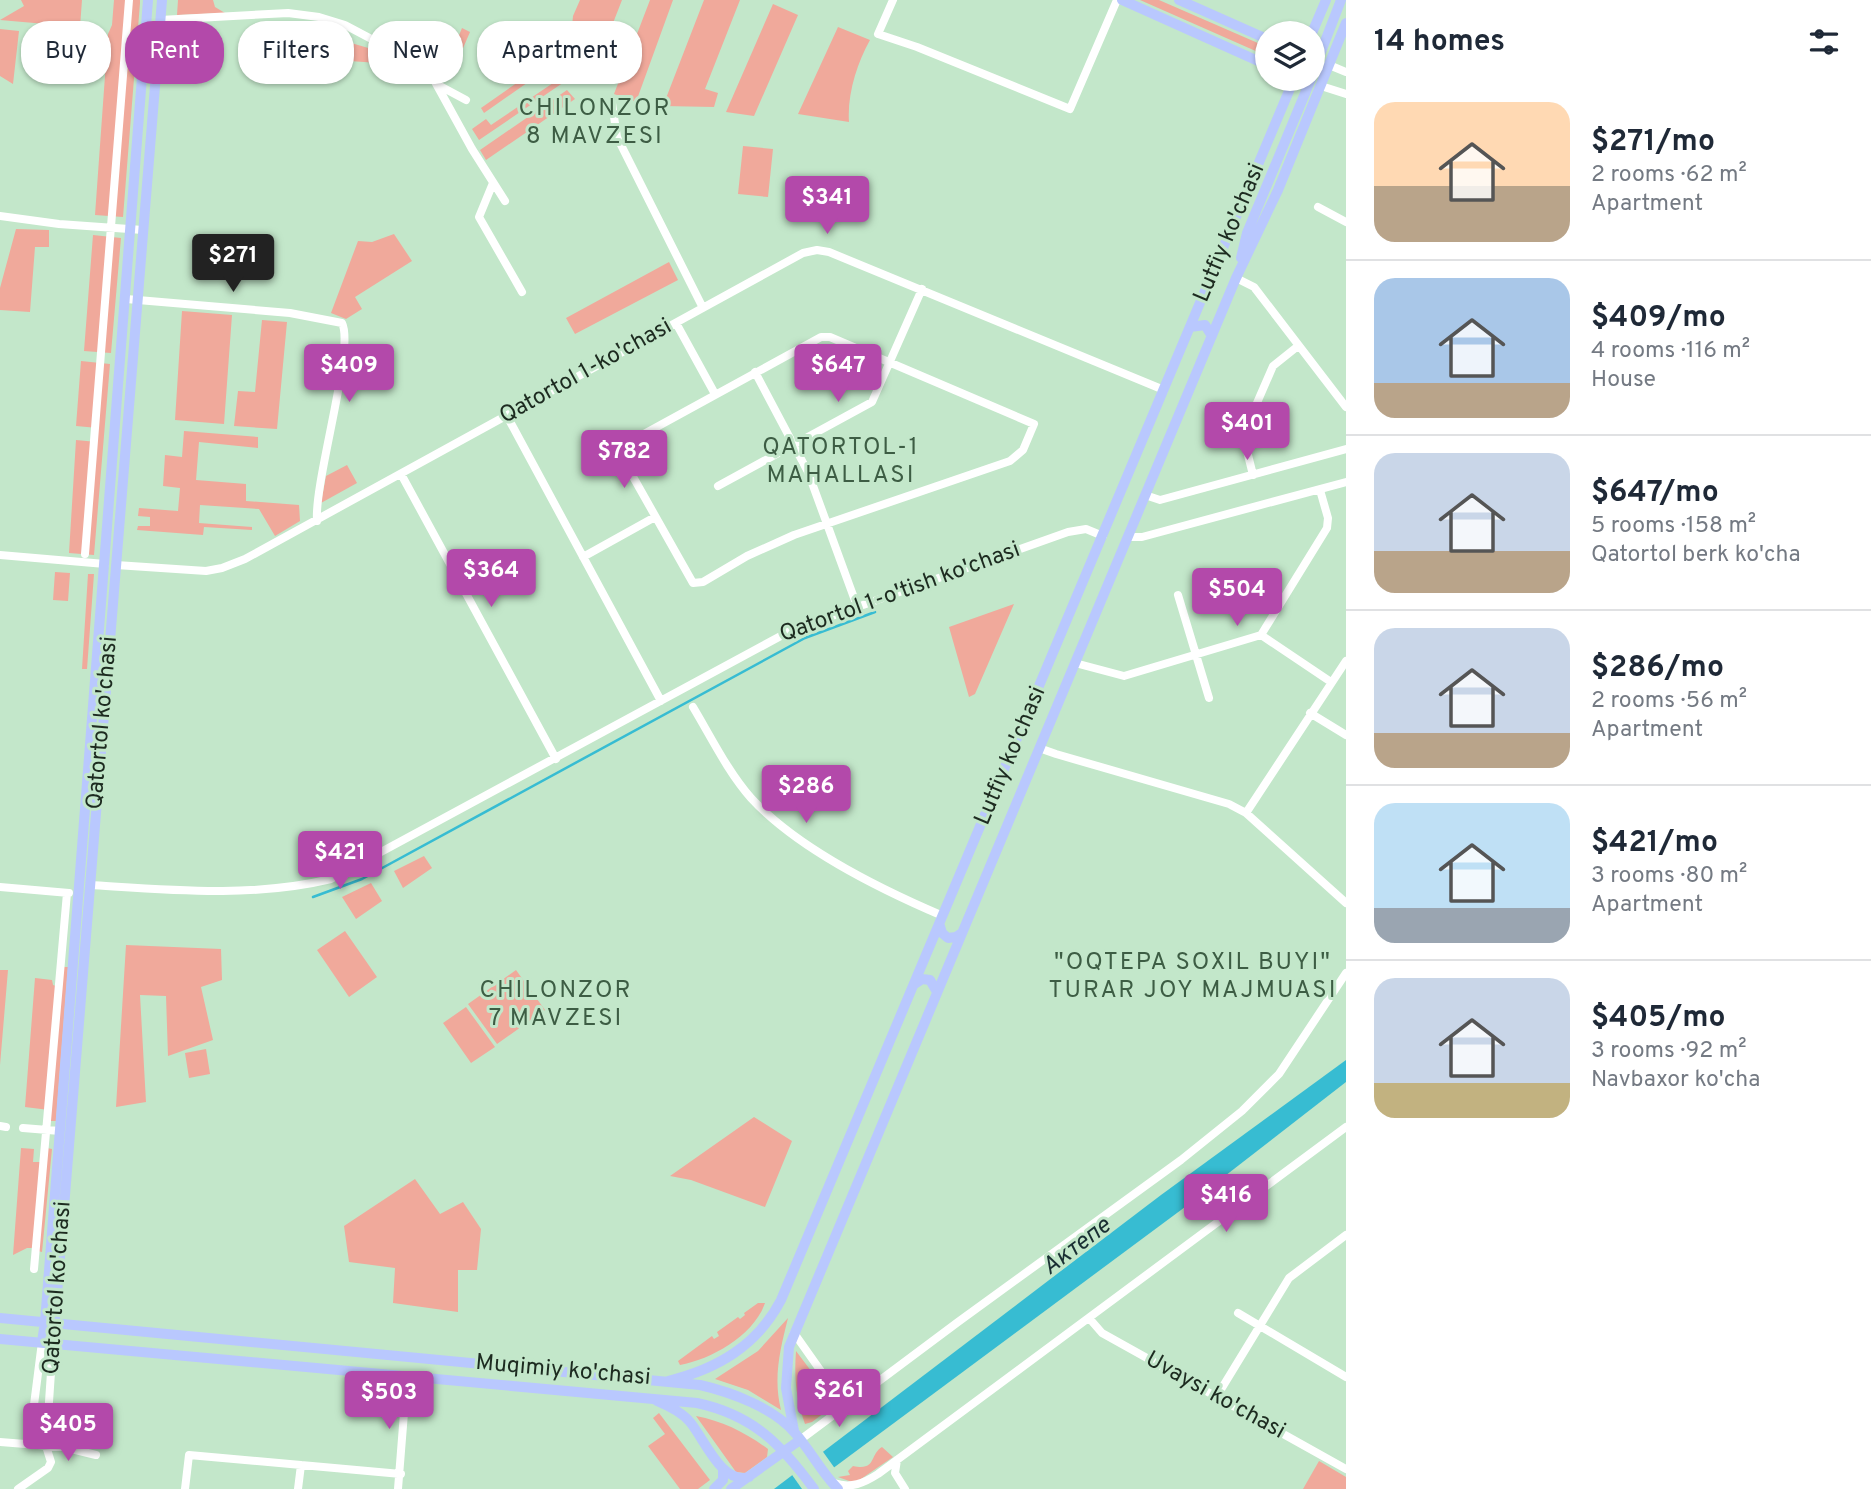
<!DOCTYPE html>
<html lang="en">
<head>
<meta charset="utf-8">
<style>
	:root { --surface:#fff; --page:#f6f6f7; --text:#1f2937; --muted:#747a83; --line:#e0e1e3; --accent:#b349aa }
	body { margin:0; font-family:Overpass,sans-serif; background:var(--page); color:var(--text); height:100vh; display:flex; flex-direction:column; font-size:26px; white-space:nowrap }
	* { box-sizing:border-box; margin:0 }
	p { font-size:23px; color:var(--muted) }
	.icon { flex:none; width:38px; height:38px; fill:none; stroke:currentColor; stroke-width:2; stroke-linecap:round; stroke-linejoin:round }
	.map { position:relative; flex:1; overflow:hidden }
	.side { display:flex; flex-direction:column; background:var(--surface); width:525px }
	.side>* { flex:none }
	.banner { position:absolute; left:21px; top:21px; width:665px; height:63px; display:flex; gap:14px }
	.fabs { position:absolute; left:1255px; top:21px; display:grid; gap:14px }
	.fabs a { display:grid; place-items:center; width:70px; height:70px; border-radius:50%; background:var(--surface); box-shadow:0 2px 5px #0004; font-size:35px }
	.price { position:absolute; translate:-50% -60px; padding:0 16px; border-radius:7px; background:var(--accent); color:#fff; font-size:23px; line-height:46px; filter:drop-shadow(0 2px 4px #0008) }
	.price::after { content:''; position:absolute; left:50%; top:42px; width:21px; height:16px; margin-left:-10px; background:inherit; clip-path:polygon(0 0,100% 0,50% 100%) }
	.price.selected { background:#222; color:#fff }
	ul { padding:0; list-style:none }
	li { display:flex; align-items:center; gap:21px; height:175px; padding:0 28px }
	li+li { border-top:2px solid var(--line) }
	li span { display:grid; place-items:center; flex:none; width:196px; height:140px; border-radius:21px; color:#555 }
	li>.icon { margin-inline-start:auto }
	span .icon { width:84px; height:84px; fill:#fffc; stroke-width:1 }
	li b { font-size:30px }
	h2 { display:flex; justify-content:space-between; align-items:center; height:84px; padding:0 28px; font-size:30px }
	.chip { padding:0 24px; border-radius:28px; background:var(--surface); box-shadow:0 2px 5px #0004; font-size:24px; line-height:63px }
	.chip.selected { background:var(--accent); color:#fff }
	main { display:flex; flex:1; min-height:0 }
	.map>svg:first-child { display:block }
</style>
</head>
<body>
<main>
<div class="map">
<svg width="1346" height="1489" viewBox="0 0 1346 1489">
	<rect width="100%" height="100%" fill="#c3e7ca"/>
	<path fill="#f0a99b" d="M21,0h61l-2,27 -80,-7 24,-14z
		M114,0h26v3l-17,214 -28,-2 13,-181 4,-9z
		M178,0h35l2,7 10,6 -48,2z
		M580,0h42l-32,82 -20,-34 3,-32z
		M650,0h23l-37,102 -22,-8z
		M704,0h36l-35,89 13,4 -4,14 -51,-1z
		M1140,0h19l108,47v9z
		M773,4l25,11 -44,101 -28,-4z
		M838,27l32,13c-13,23 -23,55 -21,82l-51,-8z
		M462,28l8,4 -16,37 -5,-9z
		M0,29l19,2 -6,53 -13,-8z
		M310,31l72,21 -4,11 -71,-5z
		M541,66l3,5 -60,42 -3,-5z
		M562,66l8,12 -91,62 -7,-11 14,-10 5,6 62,-42 -5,-7z
		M567,90l8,9 -89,61 -6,-10z
		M743,146l30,3 -5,48 -30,-3z
		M16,229l33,1v17h-14l-5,65 -30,-2v-22z
		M394,234l18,27 -57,36 7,12 -16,10 -15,-6 27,-72 14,1z
		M93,235l28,3 -10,115 -27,-2z
		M669,262l9,18 -103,54 -9,-16z
		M182,311l50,4 -8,109 -49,-4z
		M262,320l25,2 -10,107 -43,-3 4,-35 17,1z
		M81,361l29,3 -16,191 -25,-2 7,-113 21,2 1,-14 -22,-2z
		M184,431l74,6v11l-59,-6 -3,38 50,4v17l53,4 1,16 -25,15 -16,-27 -59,-4 -1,18 53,4v3l-48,-3 -1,8 -66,-5 1,-4h12v-9l-12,-1 1,-8 39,3 2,-23 -17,-2 2,-31 17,2z
		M347,465l10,18 -36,20 5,-27z
		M55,572l15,1 -2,28 -15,-1z
		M88,574h6l-7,95h-5z
		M1014,604l-39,90 -6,3 -20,-70z
		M424,856l8,12 -29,20 -9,-17z
		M371,883l11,18 -26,18 -14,-22z
		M345,931l32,46 -28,20 -32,-47z
		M126,945l95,4 1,31 -21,7 12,53 -45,16 -2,-60 -26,-1 6,107 -30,5z
		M62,967h6l-12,154h-7v-11l-24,-3 10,-129 17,2 1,5 6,2z
		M0,970h8l-8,95z
		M516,970l29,40 -48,34 -29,-40z
		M466,1007l29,40 -24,16 -28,-40z
		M206,1049l4,25 -21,4 -4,-25z
		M754,1117l38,24 -27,66 -74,-27 -21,-4z
		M21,1148l13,1 -1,13h13l1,-14 5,1 -10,103 -4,-1v-3h-11l-14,7z
		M415,1179l25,35 23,-12 18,27 -4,41h-19v42l-65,-9 2,-35 -46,-6 -5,-36z
		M758,1303h7c-11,32 -53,56 -85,62l-2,-4 34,-25 2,3 5,-3 -2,-4 21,-15 2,2 5,-4 -1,-2z
		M788,1318c-8,32 -15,60 -7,92l-33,-20 -33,-11 43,-28z
		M796,1351l40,53 -24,18 -7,2c-9,-25 -11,-46 -9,-73z
		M659,1413l51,67 -12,9h-18l-32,-43 17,-12 -12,-16z
		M696,1416c27,5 50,17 72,33l-1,8 -22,16 -9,-1z
		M882,1447l11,10 -35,24 -6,1 -14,-5 12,-2 -2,-4 5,-5c24,5 16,-11 29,-19z
		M1319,1461l27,16v12h-43z"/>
	<path fill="#37bcd2" d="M1346,1060v22l-165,128 -376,279h-31l387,-294z"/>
	<path fill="#c3e7ca" d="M821,1449l15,21 -25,19h-9l-12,-17z"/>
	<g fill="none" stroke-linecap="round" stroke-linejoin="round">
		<path stroke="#37bcd2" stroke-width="2.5" d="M313,897l49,-18 443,-241 70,-26"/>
		<path stroke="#fff" stroke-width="8" d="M893,0l-15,34 39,13 153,62 47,-109
			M160,20l128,-7 31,4 26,8 83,44 44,80 33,52
			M1329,65l17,7
			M438,85l28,15
			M1321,86l25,8
			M612,103l5,34 86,171
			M493,183l-14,34 43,75
			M1318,207l28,15
			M0,216l59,8 84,6
			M1236,278l18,9 92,120
			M126,299l164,14 52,10c13,25 -28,158 -25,198
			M676,323l39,71
			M821,337h9l204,87 -11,26 -13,11 -216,74 -47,21 -44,26 -10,1 -70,-124 -1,-13z
			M755,372l53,100 49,134
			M507,416l154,285
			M401,474l155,285
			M1253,475l-10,-40 30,-69 25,-20
			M718,486l154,-84 50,-113
			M1145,495l15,5 186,-51
			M1128,537h14l204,-55
			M85,554l44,-554
			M0,555l105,9
			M583,557l72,-40
			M116,565l90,6 16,-3 23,-9 558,-306 14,-3 12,2 335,138
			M1178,595l31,103
			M1261,635l70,47
			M1075,663l49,13 137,-41 66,-107 1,-10 -8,-28
			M693,707c18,30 35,65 58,91 46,50 131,92 192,118
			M1310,713l36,22
			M1039,748l17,6 173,50 17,9 100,90
			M1246,813l100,-152
			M90,885c80,5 162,13 241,-6l459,-248 278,-99 18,-3 17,7
			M0,887l69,6
			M0,1126l6,1
			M23,1128l37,3
			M34,1269l33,-376
			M1238,1313l108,64
			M1089,1318l13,15 244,136
			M794,1333l41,58 8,6h14
			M1217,1396l72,-118 57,-43
			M800,1440l158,-118 223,-162 61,-49 37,-37 67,-101
			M0,1442l63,5 33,8
			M29,1444l13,-102
			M897,1460l-2,13 10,16
			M834,1483c17,6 30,0 44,-9l468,-347
			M18,1489l30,-21 3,-6 -5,-16 7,-103
			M185,1489l4,-34 212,19
			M298,1489l3,-24
			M398,1489l9,-114"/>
		<path stroke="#b9c8fe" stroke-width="10" d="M1122,0l145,65
			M1179,0l88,39
			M1312,33l14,-33
			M1312,75l29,-75
			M1241,258l6,-25 64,-154
			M1190,327l15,-2 7,11
			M940,926l2,7 6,5 8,-1 6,-4
			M916,983l6,-4 8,1 7,12
			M0,1318l700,67c31,7 74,23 95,48 16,18 26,39 43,56
			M0,1339l697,64c56,12 84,41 117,86
			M42,1342l3,-20 103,-1322
			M53,1343l109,-1343
			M668,1381c49,-12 89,-35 113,-81l513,-1221
			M657,1401c12,5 25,11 33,21 15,18 32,63 59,55
			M794,1431l-8,-43 3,-41 447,-1069 42,-88 68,-167
			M714,1489l9,-9v-11
			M731,1489l69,-49"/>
	</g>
	<g text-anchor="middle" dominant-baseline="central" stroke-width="6" stroke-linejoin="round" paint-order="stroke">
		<g font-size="23" fill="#1d2b20" stroke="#c3e7ca">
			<text transform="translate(1230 233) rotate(-67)">Lutfiy ko'chasi</text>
			<text transform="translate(586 372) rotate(-29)">Qatortol 1-ko'chasi</text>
			<text transform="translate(900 593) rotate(-20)">Qatortol 1-o'tish ko'chasi</text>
			<text transform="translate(103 723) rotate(-85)">Qatortol ko'chasi</text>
			<text transform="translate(1011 756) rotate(-67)">Lutfiy ko'chasi</text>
			<text transform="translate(58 1288) rotate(-86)">Qatortol ko'chasi</text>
			<text transform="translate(563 1371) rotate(5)">Muqimiy ko'chasi</text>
			<text transform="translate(1215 1396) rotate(29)">Uvaysi ko'chasi</text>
		</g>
		<g font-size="24" letter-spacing="2" fill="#3d5d44" stroke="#c3e7ca">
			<text x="595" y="109">CHILONZOR<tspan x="595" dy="28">8 MAVZESI</tspan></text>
			<text x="841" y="448">QATORTOL-1<tspan x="841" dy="28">MAHALLASI</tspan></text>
			<text x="1193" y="963">"OQTEPA SOXIL BUYI"<tspan x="1193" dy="28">TURAR JOY MAJMUASI</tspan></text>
			<text x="556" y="991">CHILONZOR<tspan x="556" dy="28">7 MAVZESI</tspan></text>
		</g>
		<g font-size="24" font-style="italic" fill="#192f33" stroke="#c3e7ca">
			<text transform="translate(1077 1247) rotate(-37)">Актепе</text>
		</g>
	</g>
</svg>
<div class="fabs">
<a><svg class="icon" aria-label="layers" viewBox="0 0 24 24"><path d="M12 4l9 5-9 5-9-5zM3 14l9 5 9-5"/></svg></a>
</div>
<b class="price" style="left:827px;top:236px">$341</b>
<b class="price selected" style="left:233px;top:294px">$271</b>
<b class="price" style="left:349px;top:404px">$409</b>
<b class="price" style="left:838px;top:404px">$647</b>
<b class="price" style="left:1247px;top:462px">$401</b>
<b class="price" style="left:624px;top:490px">$782</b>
<b class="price" style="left:491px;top:609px">$364</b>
<b class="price" style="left:1237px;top:628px">$504</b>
<b class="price" style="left:806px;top:825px">$286</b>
<b class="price" style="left:340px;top:891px">$421</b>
<b class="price" style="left:1226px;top:1234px">$416</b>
<b class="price" style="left:839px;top:1429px">$261</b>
<b class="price" style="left:389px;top:1431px">$503</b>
<b class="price" style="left:68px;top:1463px">$405</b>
<div class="banner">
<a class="chip">Buy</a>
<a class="chip selected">Rent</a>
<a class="chip">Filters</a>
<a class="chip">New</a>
<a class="chip">Apartment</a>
</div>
</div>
<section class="side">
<h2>14 homes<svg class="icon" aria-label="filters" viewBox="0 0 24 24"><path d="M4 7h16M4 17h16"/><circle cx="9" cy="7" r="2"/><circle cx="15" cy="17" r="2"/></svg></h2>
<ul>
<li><span style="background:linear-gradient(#ffd9b3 60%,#b9a48a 0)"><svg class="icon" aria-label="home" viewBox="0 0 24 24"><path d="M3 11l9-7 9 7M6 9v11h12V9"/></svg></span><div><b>$271/mo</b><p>2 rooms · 62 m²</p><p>Apartment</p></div></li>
<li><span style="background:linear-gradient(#a9c7e8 75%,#b9a48a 0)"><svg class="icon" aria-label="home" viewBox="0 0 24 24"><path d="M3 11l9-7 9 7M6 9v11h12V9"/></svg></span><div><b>$409/mo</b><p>4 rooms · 116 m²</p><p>House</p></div></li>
<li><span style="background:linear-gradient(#c9d6e8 70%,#b9a48a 0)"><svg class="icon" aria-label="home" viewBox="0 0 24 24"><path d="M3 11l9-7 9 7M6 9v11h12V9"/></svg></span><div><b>$647/mo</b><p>5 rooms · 158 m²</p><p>Qatortol berk ko'cha</p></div></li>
<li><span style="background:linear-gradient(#c9d6e8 75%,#b9a48a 0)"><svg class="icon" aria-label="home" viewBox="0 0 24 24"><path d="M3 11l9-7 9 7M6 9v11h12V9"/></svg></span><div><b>$286/mo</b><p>2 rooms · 56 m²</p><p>Apartment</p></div></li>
<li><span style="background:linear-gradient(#bfe0f5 75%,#9aa5b1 0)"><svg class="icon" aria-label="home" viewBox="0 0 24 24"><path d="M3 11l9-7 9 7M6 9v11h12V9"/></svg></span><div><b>$421/mo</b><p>3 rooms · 80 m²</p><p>Apartment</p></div></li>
<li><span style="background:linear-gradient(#c9d6e8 75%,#c2b280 0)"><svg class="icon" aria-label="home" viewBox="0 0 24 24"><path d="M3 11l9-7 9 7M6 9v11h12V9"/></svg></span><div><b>$405/mo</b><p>3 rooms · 92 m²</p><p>Navbaxor ko'cha</p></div></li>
</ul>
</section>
</main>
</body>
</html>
